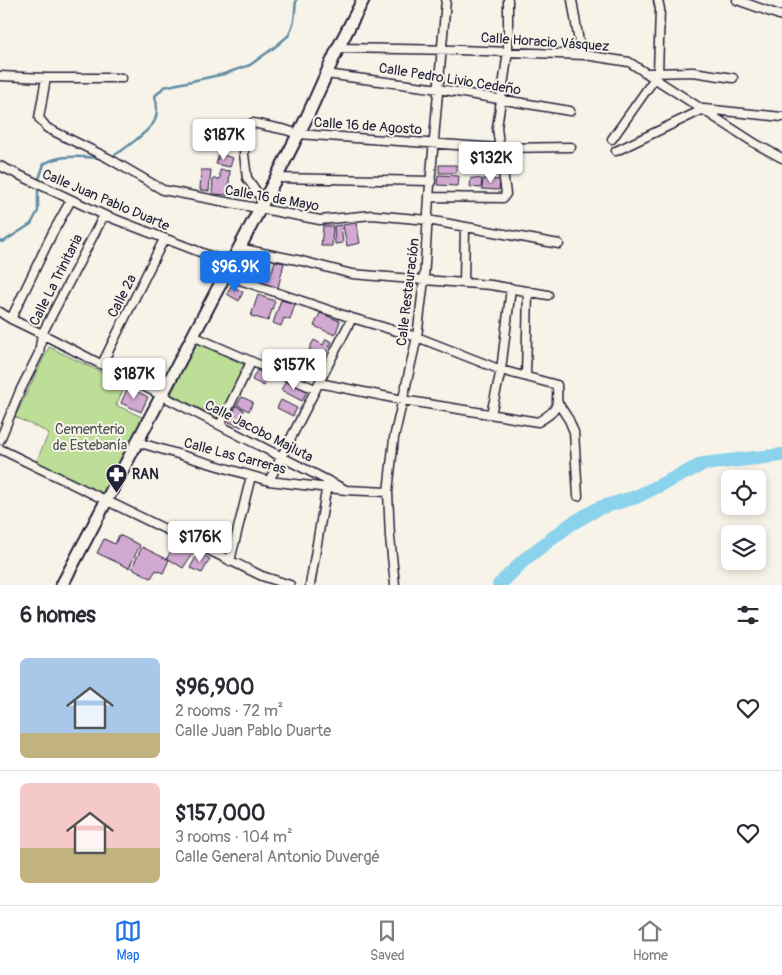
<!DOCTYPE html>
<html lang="en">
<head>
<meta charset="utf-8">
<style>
	:root { --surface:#fff; --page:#f2f2f3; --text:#2b2b33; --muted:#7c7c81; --line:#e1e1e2; --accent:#1a73e8 }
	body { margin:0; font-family:Pangolin,sans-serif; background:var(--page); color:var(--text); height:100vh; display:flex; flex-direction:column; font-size:19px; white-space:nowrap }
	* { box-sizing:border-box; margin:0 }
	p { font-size:16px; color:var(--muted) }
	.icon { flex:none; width:28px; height:28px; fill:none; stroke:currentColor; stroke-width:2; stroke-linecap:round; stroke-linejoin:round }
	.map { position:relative; height:585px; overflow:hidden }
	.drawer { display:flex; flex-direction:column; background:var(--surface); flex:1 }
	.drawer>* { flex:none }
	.buttons { position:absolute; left:721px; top:470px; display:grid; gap:10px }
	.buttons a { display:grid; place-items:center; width:45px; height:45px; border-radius:8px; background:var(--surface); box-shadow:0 2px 8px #0003; font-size:25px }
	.price { position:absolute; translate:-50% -42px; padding:0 11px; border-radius:5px; background:#fff; color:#222; font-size:16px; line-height:32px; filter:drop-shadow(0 1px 2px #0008) }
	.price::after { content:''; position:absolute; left:50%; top:30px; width:15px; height:11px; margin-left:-8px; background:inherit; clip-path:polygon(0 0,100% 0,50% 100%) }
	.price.on { background:var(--accent); color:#fff }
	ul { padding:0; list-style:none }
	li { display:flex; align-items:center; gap:15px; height:125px; padding:0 20px }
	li+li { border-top:1px solid var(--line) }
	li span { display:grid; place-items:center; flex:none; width:140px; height:100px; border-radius:8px; color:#555 }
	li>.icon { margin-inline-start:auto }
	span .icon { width:60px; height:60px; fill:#fffc; stroke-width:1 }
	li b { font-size:21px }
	h2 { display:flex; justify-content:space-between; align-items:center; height:60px; padding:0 20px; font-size:21px }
	.menu { display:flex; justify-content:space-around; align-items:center; height:70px; border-top:1px solid var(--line); background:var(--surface); font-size:14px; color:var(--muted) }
	.menu a { display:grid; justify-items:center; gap:2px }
	.menu .on { color:var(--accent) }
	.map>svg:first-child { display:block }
</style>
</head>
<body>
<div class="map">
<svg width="782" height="585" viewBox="0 0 782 585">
	<rect width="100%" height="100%" fill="#f7f3e8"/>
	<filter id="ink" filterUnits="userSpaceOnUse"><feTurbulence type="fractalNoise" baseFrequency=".02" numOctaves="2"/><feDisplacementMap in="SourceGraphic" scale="10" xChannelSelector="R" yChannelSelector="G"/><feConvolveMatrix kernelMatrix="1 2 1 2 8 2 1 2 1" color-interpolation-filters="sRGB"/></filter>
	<g filter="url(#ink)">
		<path fill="#bdde97" stroke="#708069" d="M196,343l49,22 -27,53 -47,-24z
			M49,347l77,37 -10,21 28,13 -38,80 -71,-34 14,-31 -34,-16z"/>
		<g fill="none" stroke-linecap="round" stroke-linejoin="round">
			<path stroke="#618ca5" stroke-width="2.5" d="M111,157c10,-5 40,-27 44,-37 3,-8 2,-17 0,-24l9,-9 60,-13 26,-9 25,-18 14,-12 5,-14 2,-21
				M38,182l6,-18c16,-10 38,-7 57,-6
				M0,241l3,1 28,-18 7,-13v-24"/>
			<path stroke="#8bd2ec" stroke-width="14" d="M499,585l26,-26 46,-35 28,-16 37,-11 67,-33 79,-9"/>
		</g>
		<path fill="#d2a9d0" stroke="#22223b" d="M219,154l14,4 -3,9 -14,-3z
			M439,165h17v8h-17z
			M201,170h10l-2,21 -9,-1z
			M220,170l10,1 -2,24 -16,-1 1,-15h7z
			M438,175l21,1 -1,10 -21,-1z
			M471,178l11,1 -1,9 -11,-1z
			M483,179l17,1 -1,10 -17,-1z
			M356,223l4,20 -13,3 -4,-21z
			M341,225l2,18 -8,1 -1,-18z
			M323,226h10l-1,20h-11z
			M275,261l9,2 -6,25 -18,-4 3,-14 9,2z
			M252,262l10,4 -5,14 -10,-3z
			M231,286l12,6 -4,9 -12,-7z
			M258,295l17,6 -7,20 -17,-5z
			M281,300l14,4 -5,16 -6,-2 -3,8 -8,-3z
			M320,313l20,8 -5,14 -21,-9z
			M326,339l6,3 -8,15 -15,-8 5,-9 9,5z
			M310,358l10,3 -6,16 -10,-4z
			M257,370l12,6 -5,10 -12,-6z
			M286,381l21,10 -5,10 -21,-11z
			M128,387l20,10 -7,15 -20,-9z
			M242,397l11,5 -4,9 -12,-6z
			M281,400l16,8 -4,8 -16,-8z
			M236,406l8,4 -3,7 5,2 -4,8 -13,-5z
			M119,535l21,10 -11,23 -32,-15 7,-14 11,5z
			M177,541l17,10 -11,17 -16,-10z
			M142,547l27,13 -6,13 -7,-3 -5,8 -19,-10z
			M198,553l12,6 -8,14 -12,-5z"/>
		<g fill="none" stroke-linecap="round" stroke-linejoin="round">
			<defs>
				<path id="street" d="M572,0l9,54
					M737,0l45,16
					M338,48l121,2 126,5 44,7 127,82 26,14
					M648,73l45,-1 40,6
					M658,73l2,-64 -2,-9
					M326,74l113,15 131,22
					M0,76l46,2h76
					M46,78l-7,40 8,10 61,30 55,32 157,30 52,-5 56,5 131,24
					M612,139l43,-61
					M616,151l88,-42 78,8
					M0,166l104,49 127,49
					M276,178l155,3
					M429,197l74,1 3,-4 -9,-66 11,-77v-51
					M263,201l-16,-23 -3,-24 1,-25 4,-4 4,-2 33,7 12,4 201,14 72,-1
					M239,248l63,13 50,13 72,6 67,5 57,10
					M225,275l127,43 65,19 84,33 56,15c1,23 1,25 -19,37l-135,-22 -84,-17
					M464,283l1,-56
					M0,312l11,7 31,15 304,156
					M11,319l41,-85 19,-34
					M193,336l122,53
					M102,364l62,-125
					M526,376l2,-85
					M558,403l11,17 5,12 4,64
					M491,414l10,-44 10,-82
					M220,425l31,-63
					M0,440l20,-49 19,-38 3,-19 62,-119
					M137,442l132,39 77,9 42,2
					M0,449l262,127 28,9
					M269,481l83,-163
					M230,561l21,-85
					M310,585l17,-100
					M395,585l-5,-48 -2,-45 6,-54 23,-101 7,-57 5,-83 17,-197"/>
				<path id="secondary" d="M62,585l214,-407 31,-61 31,-69 25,-48"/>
			</defs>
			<use href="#street" stroke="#22223b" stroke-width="11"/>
			<use href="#secondary" stroke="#22223b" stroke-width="15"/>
			<use href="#street" stroke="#f7f3e8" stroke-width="8"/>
			<use href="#secondary" stroke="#f7f3e8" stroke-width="11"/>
		</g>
	</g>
	<defs>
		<symbol id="pharmacy-pin" viewBox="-11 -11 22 30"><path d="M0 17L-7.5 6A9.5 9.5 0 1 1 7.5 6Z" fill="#22223b" stroke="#f7f3e8"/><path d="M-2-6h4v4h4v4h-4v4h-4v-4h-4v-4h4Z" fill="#fff"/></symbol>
	</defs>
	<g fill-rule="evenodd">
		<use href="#pharmacy-pin" x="104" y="462" width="25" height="34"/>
	</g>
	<g text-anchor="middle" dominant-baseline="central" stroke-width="4" stroke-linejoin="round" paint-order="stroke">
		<g font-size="14" fill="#22223b" stroke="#f7f3e8">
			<text transform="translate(545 42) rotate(4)">Calle Horacio Vásquez</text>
			<text transform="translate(450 79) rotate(9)">Calle Pedro Livio Cedeño</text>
			<text transform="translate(368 126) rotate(4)">Calle 16 de Agosto</text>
			<text transform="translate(272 198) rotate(10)">Calle 16 de Mayo</text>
			<text transform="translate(106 200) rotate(23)">Calle Juan Pablo Duarte</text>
			<text transform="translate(56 280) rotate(-63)">Calle La Trinitaria</text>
			<text transform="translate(408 292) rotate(-83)">Calle Restauración</text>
			<text transform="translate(122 296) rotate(-63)">Calle 2ª</text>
			<text transform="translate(259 431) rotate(27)">Calle Jacobo Majluta</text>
			<text transform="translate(235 456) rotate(15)">Calle Las Carreras</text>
		</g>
		<g font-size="14" fill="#495152" stroke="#f7f3e8">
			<text x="90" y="429">Cementerio<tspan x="90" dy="16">de Estebanía</tspan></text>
		</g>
		<g font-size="14" font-weight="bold" fill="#22223b" stroke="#f7f3e8" text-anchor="start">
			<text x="132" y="474">RAN</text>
		</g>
	</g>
</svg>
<div class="buttons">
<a><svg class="icon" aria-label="locate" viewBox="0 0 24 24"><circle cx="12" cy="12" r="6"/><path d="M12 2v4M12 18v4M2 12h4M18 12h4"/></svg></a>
<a><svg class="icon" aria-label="layers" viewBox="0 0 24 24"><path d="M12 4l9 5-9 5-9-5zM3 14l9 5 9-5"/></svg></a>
</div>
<b class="price" style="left:224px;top:161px">$187K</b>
<b class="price" style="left:491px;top:184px">$132K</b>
<b class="price on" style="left:235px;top:293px">$96.9K</b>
<b class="price" style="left:294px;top:391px">$157K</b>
<b class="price" style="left:134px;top:400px">$187K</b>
<b class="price" style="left:200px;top:563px">$176K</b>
</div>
<section class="drawer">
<h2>6 homes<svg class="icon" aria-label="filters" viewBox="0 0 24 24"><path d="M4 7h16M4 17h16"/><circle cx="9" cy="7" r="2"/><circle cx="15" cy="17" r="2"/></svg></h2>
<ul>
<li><span style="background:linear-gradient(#a9c7e8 75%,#c2b280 0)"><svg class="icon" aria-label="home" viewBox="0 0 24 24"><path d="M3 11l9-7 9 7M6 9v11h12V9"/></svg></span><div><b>$96,900</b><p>2 rooms · 72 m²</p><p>Calle Juan Pablo Duarte</p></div><svg class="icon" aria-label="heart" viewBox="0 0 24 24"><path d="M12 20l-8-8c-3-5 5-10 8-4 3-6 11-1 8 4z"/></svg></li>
<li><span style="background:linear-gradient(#f6c9c9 65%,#c2b280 0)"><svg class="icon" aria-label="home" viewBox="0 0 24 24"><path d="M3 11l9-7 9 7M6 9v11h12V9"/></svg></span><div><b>$157,000</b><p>3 rooms · 104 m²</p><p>Calle General Antonio Duvergé</p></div><svg class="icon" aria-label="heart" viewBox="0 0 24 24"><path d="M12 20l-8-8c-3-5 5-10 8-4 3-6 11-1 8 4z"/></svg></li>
</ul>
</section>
<nav class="menu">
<a class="on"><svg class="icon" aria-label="map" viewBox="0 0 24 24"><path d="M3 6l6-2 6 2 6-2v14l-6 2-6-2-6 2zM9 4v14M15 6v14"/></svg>Map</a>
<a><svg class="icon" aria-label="saved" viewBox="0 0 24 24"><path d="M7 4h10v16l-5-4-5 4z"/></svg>Saved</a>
<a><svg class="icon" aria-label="home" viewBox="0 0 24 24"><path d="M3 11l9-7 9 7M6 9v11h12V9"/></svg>Home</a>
</nav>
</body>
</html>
